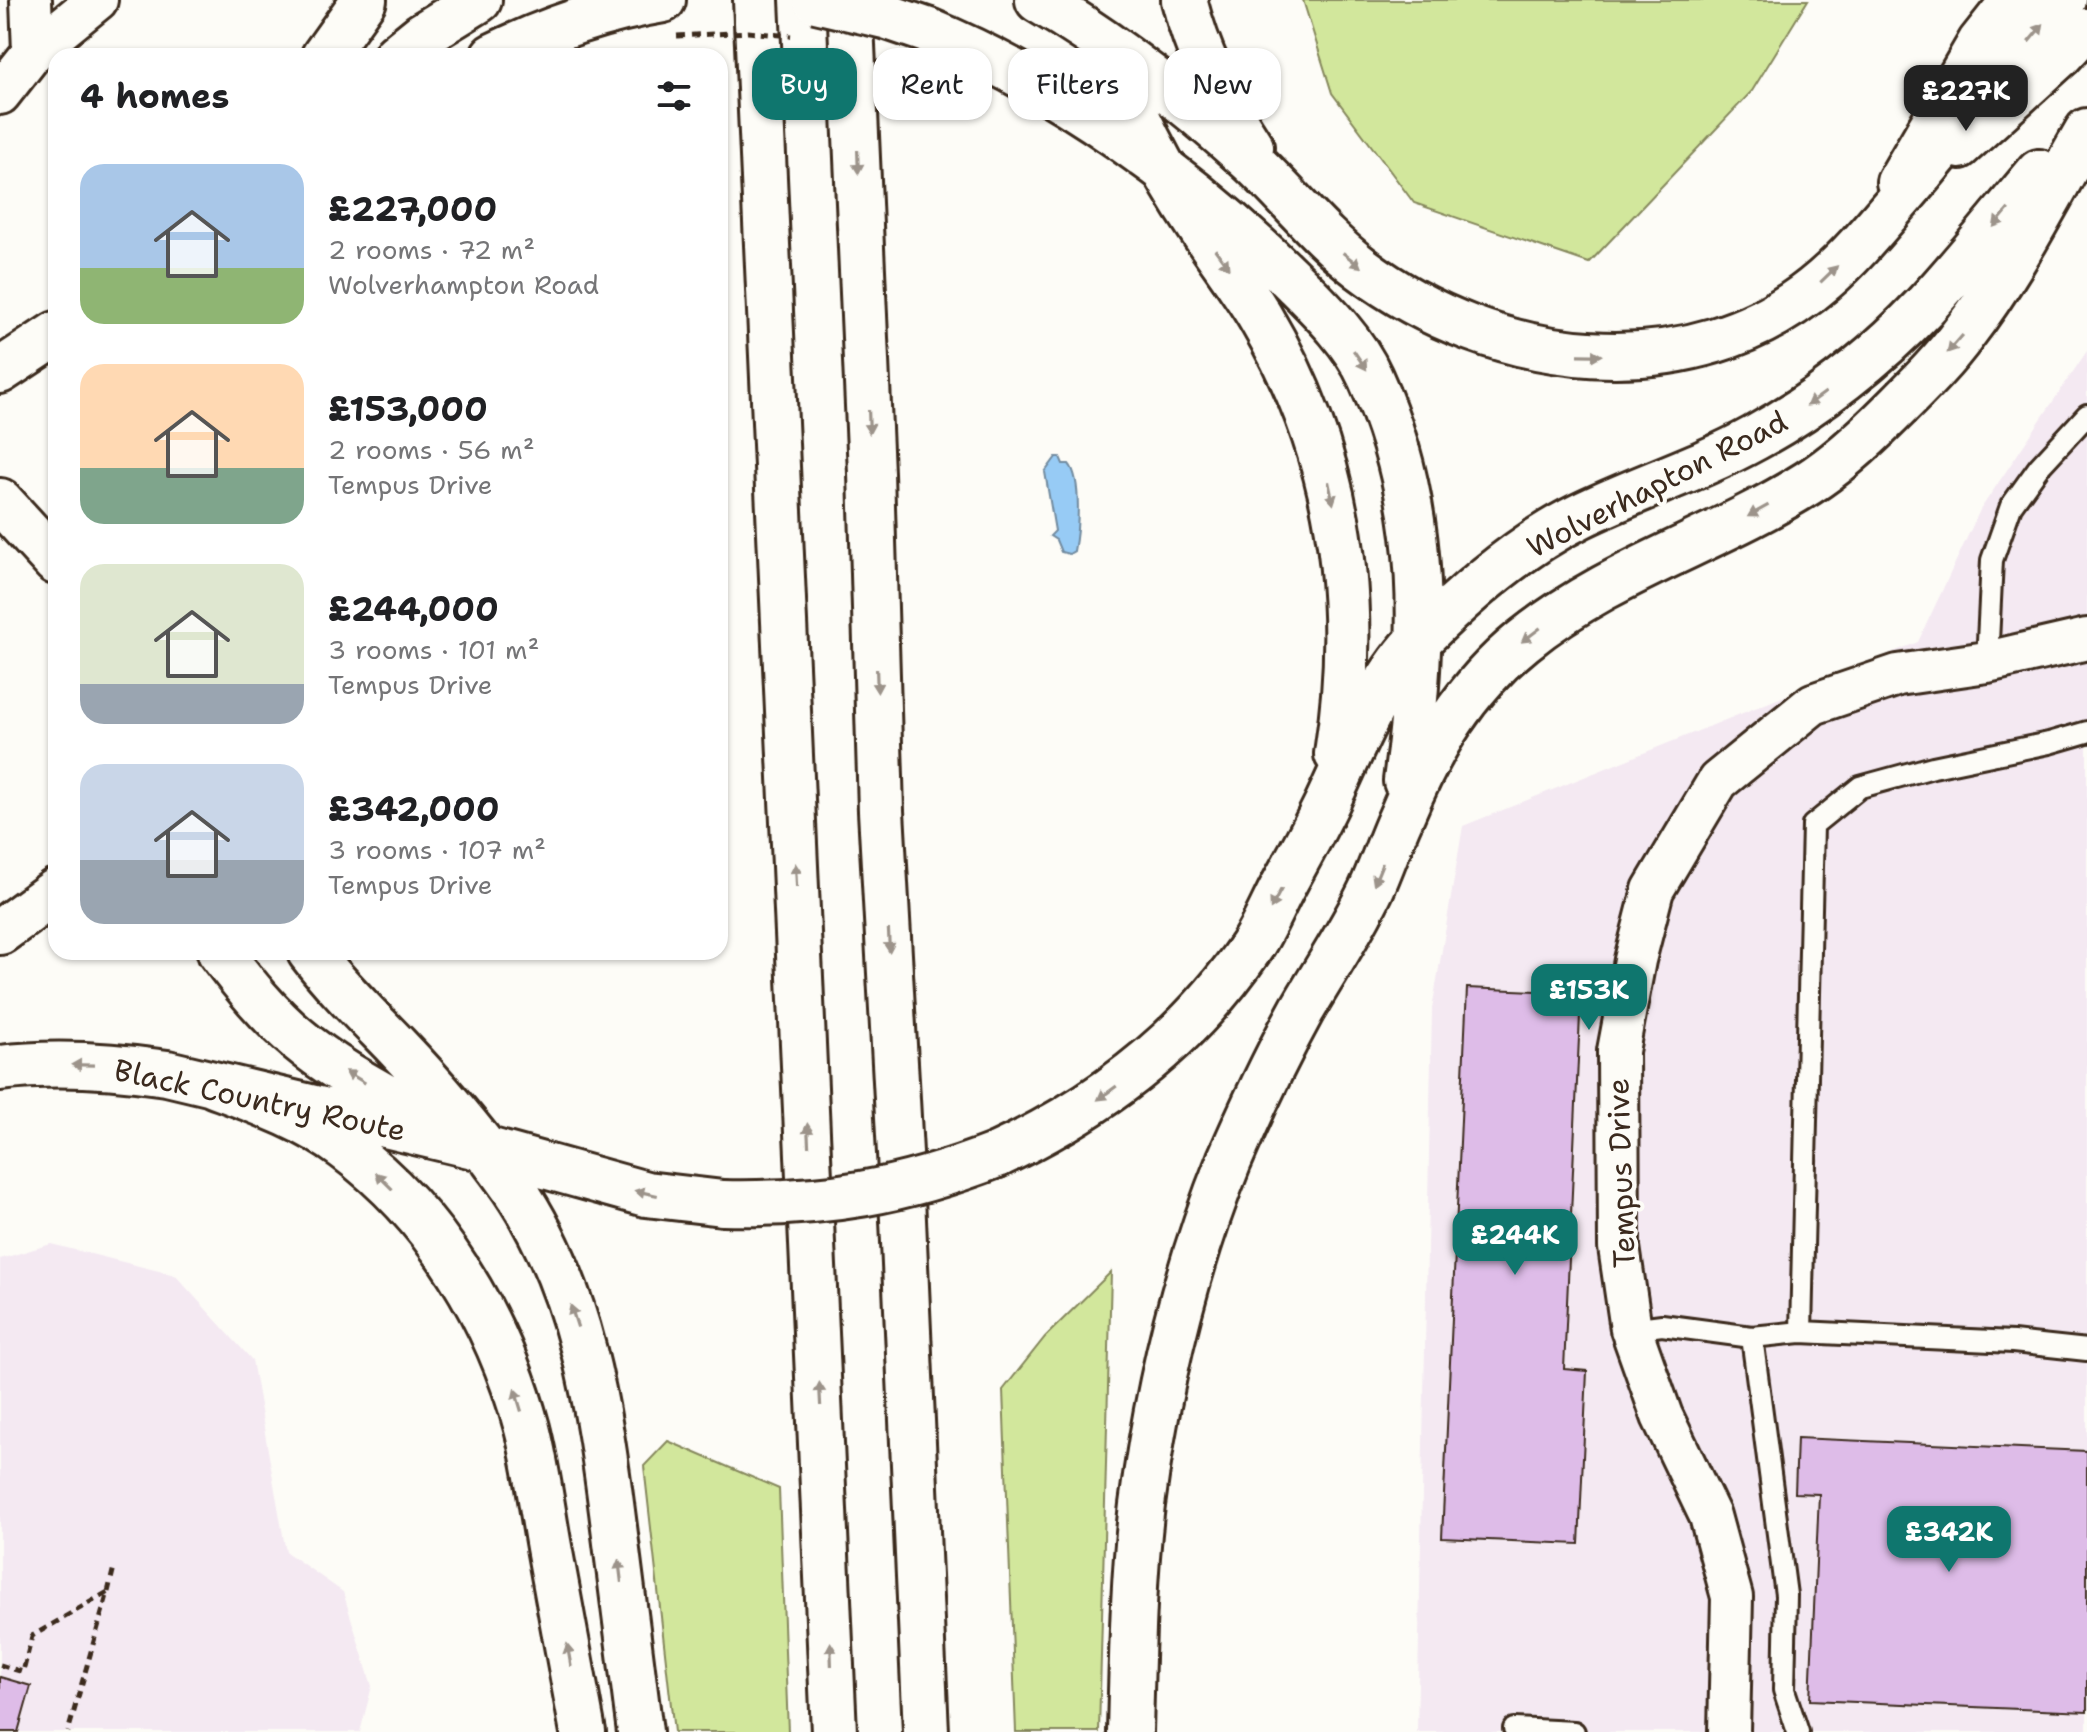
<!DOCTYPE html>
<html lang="en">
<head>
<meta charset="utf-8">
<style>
	:root { --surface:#fff; --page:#f2f2f2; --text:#202124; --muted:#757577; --accent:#0f766e }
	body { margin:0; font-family:"Shantell Sans",sans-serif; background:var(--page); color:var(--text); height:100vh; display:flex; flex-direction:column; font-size:30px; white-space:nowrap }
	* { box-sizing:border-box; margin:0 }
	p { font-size:26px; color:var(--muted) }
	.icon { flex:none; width:44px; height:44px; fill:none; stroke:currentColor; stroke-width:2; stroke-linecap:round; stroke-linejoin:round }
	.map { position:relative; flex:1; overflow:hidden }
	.panel { position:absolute; left:48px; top:48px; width:680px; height:912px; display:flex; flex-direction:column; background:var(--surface); border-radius:24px; box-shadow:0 2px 6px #0004 }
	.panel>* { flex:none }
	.banner { position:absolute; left:752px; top:48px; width:760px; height:72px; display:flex; gap:16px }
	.price { position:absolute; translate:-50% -68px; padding:0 18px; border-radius:16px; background:var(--accent); color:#fff; font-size:26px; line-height:52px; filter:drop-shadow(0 2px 4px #0008) }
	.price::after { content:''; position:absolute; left:50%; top:48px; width:24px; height:18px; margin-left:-12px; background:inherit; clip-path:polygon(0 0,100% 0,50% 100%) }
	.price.on { background:#222; color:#fff }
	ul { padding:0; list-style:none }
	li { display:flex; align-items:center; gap:24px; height:200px; padding:0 32px }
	li span { display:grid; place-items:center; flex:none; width:224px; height:160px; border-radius:24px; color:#555 }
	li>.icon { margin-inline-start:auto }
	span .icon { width:96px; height:96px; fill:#fffc; stroke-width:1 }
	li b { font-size:34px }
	h2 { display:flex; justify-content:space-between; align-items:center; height:96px; padding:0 32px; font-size:34px }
	.pill { padding:0 28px; border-radius:24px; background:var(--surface); box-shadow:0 2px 6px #0004; font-size:28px; line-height:72px }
	.pill.on { background:var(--accent); color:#fff }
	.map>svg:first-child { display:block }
</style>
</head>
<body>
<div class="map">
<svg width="2087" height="1732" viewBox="0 0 2087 1732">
	<rect width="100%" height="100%" fill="#fdfcf7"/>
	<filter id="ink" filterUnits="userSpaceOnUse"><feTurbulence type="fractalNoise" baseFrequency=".0125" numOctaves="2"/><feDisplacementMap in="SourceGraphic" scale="16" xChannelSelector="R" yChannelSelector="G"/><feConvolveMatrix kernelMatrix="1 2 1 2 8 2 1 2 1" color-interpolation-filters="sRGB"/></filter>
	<g filter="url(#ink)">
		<path fill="#f4e9f2" d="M2087,351v1381h-670l15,-723 31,-183 455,-184 62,-132z
			M51,1244l124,31 77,85 34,192 57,40 29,94 -12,46h-360v-473z"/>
		<path fill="#d2e79c" stroke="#86885d" stroke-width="2" d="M1303,0h505l-56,91 -163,172 -175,-60 -82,-110z
			M1111,1272l-12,460h-83l-13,-342 42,-53z
			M668,1441l111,48 9,243h-114l-30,-266z"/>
		<path fill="#97cbf5" stroke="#728b9f" stroke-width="2" d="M1056,457h4l3,7h6c13,15 9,67 5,87l-5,3 -8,-2 -5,-12 -6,-4 5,-5 -10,-59z"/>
		<path fill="#debce8" stroke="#3b2a1e" stroke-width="2" d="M1467,988l114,5 -17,376 23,2 -8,173 -137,-6z
			M1797,1438l290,13v261l-277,-12 9,-206 -24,-1z
			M0,1677l31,9 -13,46h-18z"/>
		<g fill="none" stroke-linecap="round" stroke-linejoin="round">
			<defs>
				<path id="lane" d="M1987,662l5,-102 19,-54 28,-39 48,-52
					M1631,1329l31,-4 90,12 49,-5 105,5 107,5 74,8
					M1801,1332l12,-507 47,-38 73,-20 116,-24 38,-11
					M1752,1337l34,258 -2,95 14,42
					M1514,1729l60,3"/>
				<path id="street" d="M31,0l2,52
					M0,94l33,-42 64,-52
					M1960,148l101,-91 26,-28
					M1729,1732l3,-135 -22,-81 -48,-100 -31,-87 -12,-82 -1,-196 17,-91 18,-70 65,-109 95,-77 85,-29 89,-13 100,-23"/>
				<path id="secondary" d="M1899,182l81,-139 34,-43
					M0,371l56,-37
					M0,501l56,61"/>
				<path id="highway" d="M756,0l78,1732
					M850,0l21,473 10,338 19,342 26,579
					M1038,0c74,43 148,102 212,160 38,35 69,76 111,108 131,99 331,127 463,12 29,-25 54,-56 79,-85 55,-64 106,-131 161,-195
					M1184,0c13,51 38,103 67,147
					M929,31c130,54 261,149 362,248 29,29 62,60 79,98 60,132 55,263 36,404
					M1109,48c22,62 53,123 90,178 20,31 42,59 61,91 80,135 101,283 77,437
					M324,56l40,-56
					M396,56l26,-21 57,-35
					M493,56c55,-27 109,-46 170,-56
					M0,932l56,-41
					M220,952c24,32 48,62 78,87 40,34 90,58 136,85
					M310,952c26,34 57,64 86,94 42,44 82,91 117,141 69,101 86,221 101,340 9,68 17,137 26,205
					M0,1068c55,-7 112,-3 167,5l303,72 176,49 77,9
					M214,1085c45,17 93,34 131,63 91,67 153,172 182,280 10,39 15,80 22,119 11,62 23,123 34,185
					M997,1155c101,-47 191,-115 254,-208 12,-18 21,-40 31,-59 15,-28 31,-56 45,-85 26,-54 51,-123 95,-166 46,-46 99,-92 158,-121 57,-28 119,-47 175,-78 61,-34 121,-80 169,-131 40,-43 77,-90 115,-135
					M1130,1732c2,-75 3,-152 12,-227 15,-116 43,-235 87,-344 22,-51 46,-102 73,-151 23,-40 49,-78 69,-120 11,-24 19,-49 30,-73 29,-69 63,-128 122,-176 86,-70 193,-100 285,-158 30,-19 57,-44 83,-70 25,-25 52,-51 73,-80 48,-62 84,-135 123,-202"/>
			</defs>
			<use href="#lane" stroke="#3b2a1e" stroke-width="26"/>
			<use href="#street" stroke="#3b2a1e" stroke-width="46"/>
			<use href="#secondary" stroke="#3b2a1e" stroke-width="50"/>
			<use href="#highway" stroke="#3b2a1e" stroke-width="50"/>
			<path stroke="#3b2a1e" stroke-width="5" stroke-dasharray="8 6" stroke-linecap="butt" d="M108,1592l6,-25
				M0,1665l23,7 9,-36 76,-44 -40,140"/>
			<use href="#lane" stroke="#fdfcf7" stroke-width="20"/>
			<use href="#street" stroke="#fdfcf7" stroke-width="40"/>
			<use href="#secondary" stroke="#fdfcf7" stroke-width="44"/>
			<use href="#highway" stroke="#fdfcf7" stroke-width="44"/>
			<defs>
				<path id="highway-bridge" d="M816,0l69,16 44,15
					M723,1203c102,2 179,-11 274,-48"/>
			</defs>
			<use href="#highway-bridge" stroke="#3b2a1e" stroke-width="50" stroke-linecap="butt"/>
			<path stroke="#3b2a1e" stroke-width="5" stroke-dasharray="8 6" stroke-linecap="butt" d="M677,36l71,-4 43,4"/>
			<use href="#highway-bridge" stroke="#fdfcf7" stroke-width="44"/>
		</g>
		<defs><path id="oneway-solid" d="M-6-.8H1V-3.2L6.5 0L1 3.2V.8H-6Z" transform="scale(2)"/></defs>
		<g fill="#9c938a">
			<use href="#oneway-solid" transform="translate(2036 33) rotate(-50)"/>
			<use href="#oneway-solid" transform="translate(858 162) rotate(88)"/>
			<use href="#oneway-solid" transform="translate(2001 218) rotate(130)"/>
			<use href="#oneway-solid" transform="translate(1222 259) rotate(54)"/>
			<use href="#oneway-solid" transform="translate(1352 260) rotate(39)"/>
			<use href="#oneway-solid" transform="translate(1829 274) rotate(-44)"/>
			<use href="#oneway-solid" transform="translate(1955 344) rotate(131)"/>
			<use href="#oneway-solid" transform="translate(1590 355) rotate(1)"/>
			<use href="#oneway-solid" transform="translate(1360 360) rotate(56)"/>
			<use href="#oneway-solid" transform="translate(1816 399) rotate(144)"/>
			<use href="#oneway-solid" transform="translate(869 422) rotate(88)"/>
			<use href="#oneway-solid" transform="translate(1331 493) rotate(78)"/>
			<use href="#oneway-solid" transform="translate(1758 511) rotate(151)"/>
			<use href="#oneway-solid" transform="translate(1531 635) rotate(143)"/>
			<use href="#oneway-solid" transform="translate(877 681) rotate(88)"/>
			<use href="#oneway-solid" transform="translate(1378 874) rotate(112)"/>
			<use href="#oneway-solid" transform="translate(796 875) rotate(-93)"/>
			<use href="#oneway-solid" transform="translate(1276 899) rotate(118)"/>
			<use href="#oneway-solid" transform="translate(889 941) rotate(87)"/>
			<use href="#oneway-solid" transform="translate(83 1065) rotate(-179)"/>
			<use href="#oneway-solid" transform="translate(355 1077) rotate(-149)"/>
			<use href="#oneway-solid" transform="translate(1107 1093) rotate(144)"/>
			<use href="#oneway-solid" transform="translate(808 1135) rotate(-93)"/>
			<use href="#oneway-solid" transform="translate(384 1181) rotate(-135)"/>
			<use href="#oneway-solid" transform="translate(646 1193) rotate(-168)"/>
			<use href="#oneway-solid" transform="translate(574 1316) rotate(-108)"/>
			<use href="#oneway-solid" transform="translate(820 1394) rotate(-93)"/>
			<use href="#oneway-solid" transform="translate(518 1400) rotate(-107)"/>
			<use href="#oneway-solid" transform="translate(620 1571) rotate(-97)"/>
			<use href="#oneway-solid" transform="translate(831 1654) rotate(-92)"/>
			<use href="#oneway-solid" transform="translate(569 1655) rotate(-100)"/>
		</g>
	</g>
	<g text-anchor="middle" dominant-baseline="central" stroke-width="8" stroke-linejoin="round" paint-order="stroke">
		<g font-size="30" fill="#3b2a1e" stroke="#fdfcf7">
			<text transform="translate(1657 484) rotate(-27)">Wolverhapton Road</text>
			<text transform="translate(260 1100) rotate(12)">Black Country Route</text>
			<text transform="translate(1621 1173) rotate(-92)">Tempus Drive</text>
		</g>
	</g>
</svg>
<b class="price on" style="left:1966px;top:133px">£227K</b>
<b class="price" style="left:1589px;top:1032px">£153K</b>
<b class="price" style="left:1515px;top:1277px">£244K</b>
<b class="price" style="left:1949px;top:1574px">£342K</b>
<div class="banner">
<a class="pill on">Buy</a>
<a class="pill">Rent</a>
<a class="pill">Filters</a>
<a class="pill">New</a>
</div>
<section class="panel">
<h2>4 homes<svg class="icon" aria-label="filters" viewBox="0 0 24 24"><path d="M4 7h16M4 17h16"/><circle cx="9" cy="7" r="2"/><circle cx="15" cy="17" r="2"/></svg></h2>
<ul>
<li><span style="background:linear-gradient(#a9c7e8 65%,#8fb573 0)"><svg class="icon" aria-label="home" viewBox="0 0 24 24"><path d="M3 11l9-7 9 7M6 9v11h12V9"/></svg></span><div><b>£227,000</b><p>2 rooms · 72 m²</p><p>Wolverhampton Road</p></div></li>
<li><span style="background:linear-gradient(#ffd9b3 65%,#7fa58c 0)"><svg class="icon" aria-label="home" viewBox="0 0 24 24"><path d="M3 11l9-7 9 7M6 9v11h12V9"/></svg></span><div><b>£153,000</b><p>2 rooms · 56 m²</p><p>Tempus Drive</p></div></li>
<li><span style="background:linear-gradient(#dfe7d0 75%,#9aa5b1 0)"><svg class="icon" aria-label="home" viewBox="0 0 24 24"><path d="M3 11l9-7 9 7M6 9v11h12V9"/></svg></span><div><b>£244,000</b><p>3 rooms · 101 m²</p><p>Tempus Drive</p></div></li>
<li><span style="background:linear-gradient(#c9d6e8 60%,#9aa5b1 0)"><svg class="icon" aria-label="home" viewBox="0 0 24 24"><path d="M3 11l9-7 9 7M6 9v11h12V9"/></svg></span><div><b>£342,000</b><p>3 rooms · 107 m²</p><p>Tempus Drive</p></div></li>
</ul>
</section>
</div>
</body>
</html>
